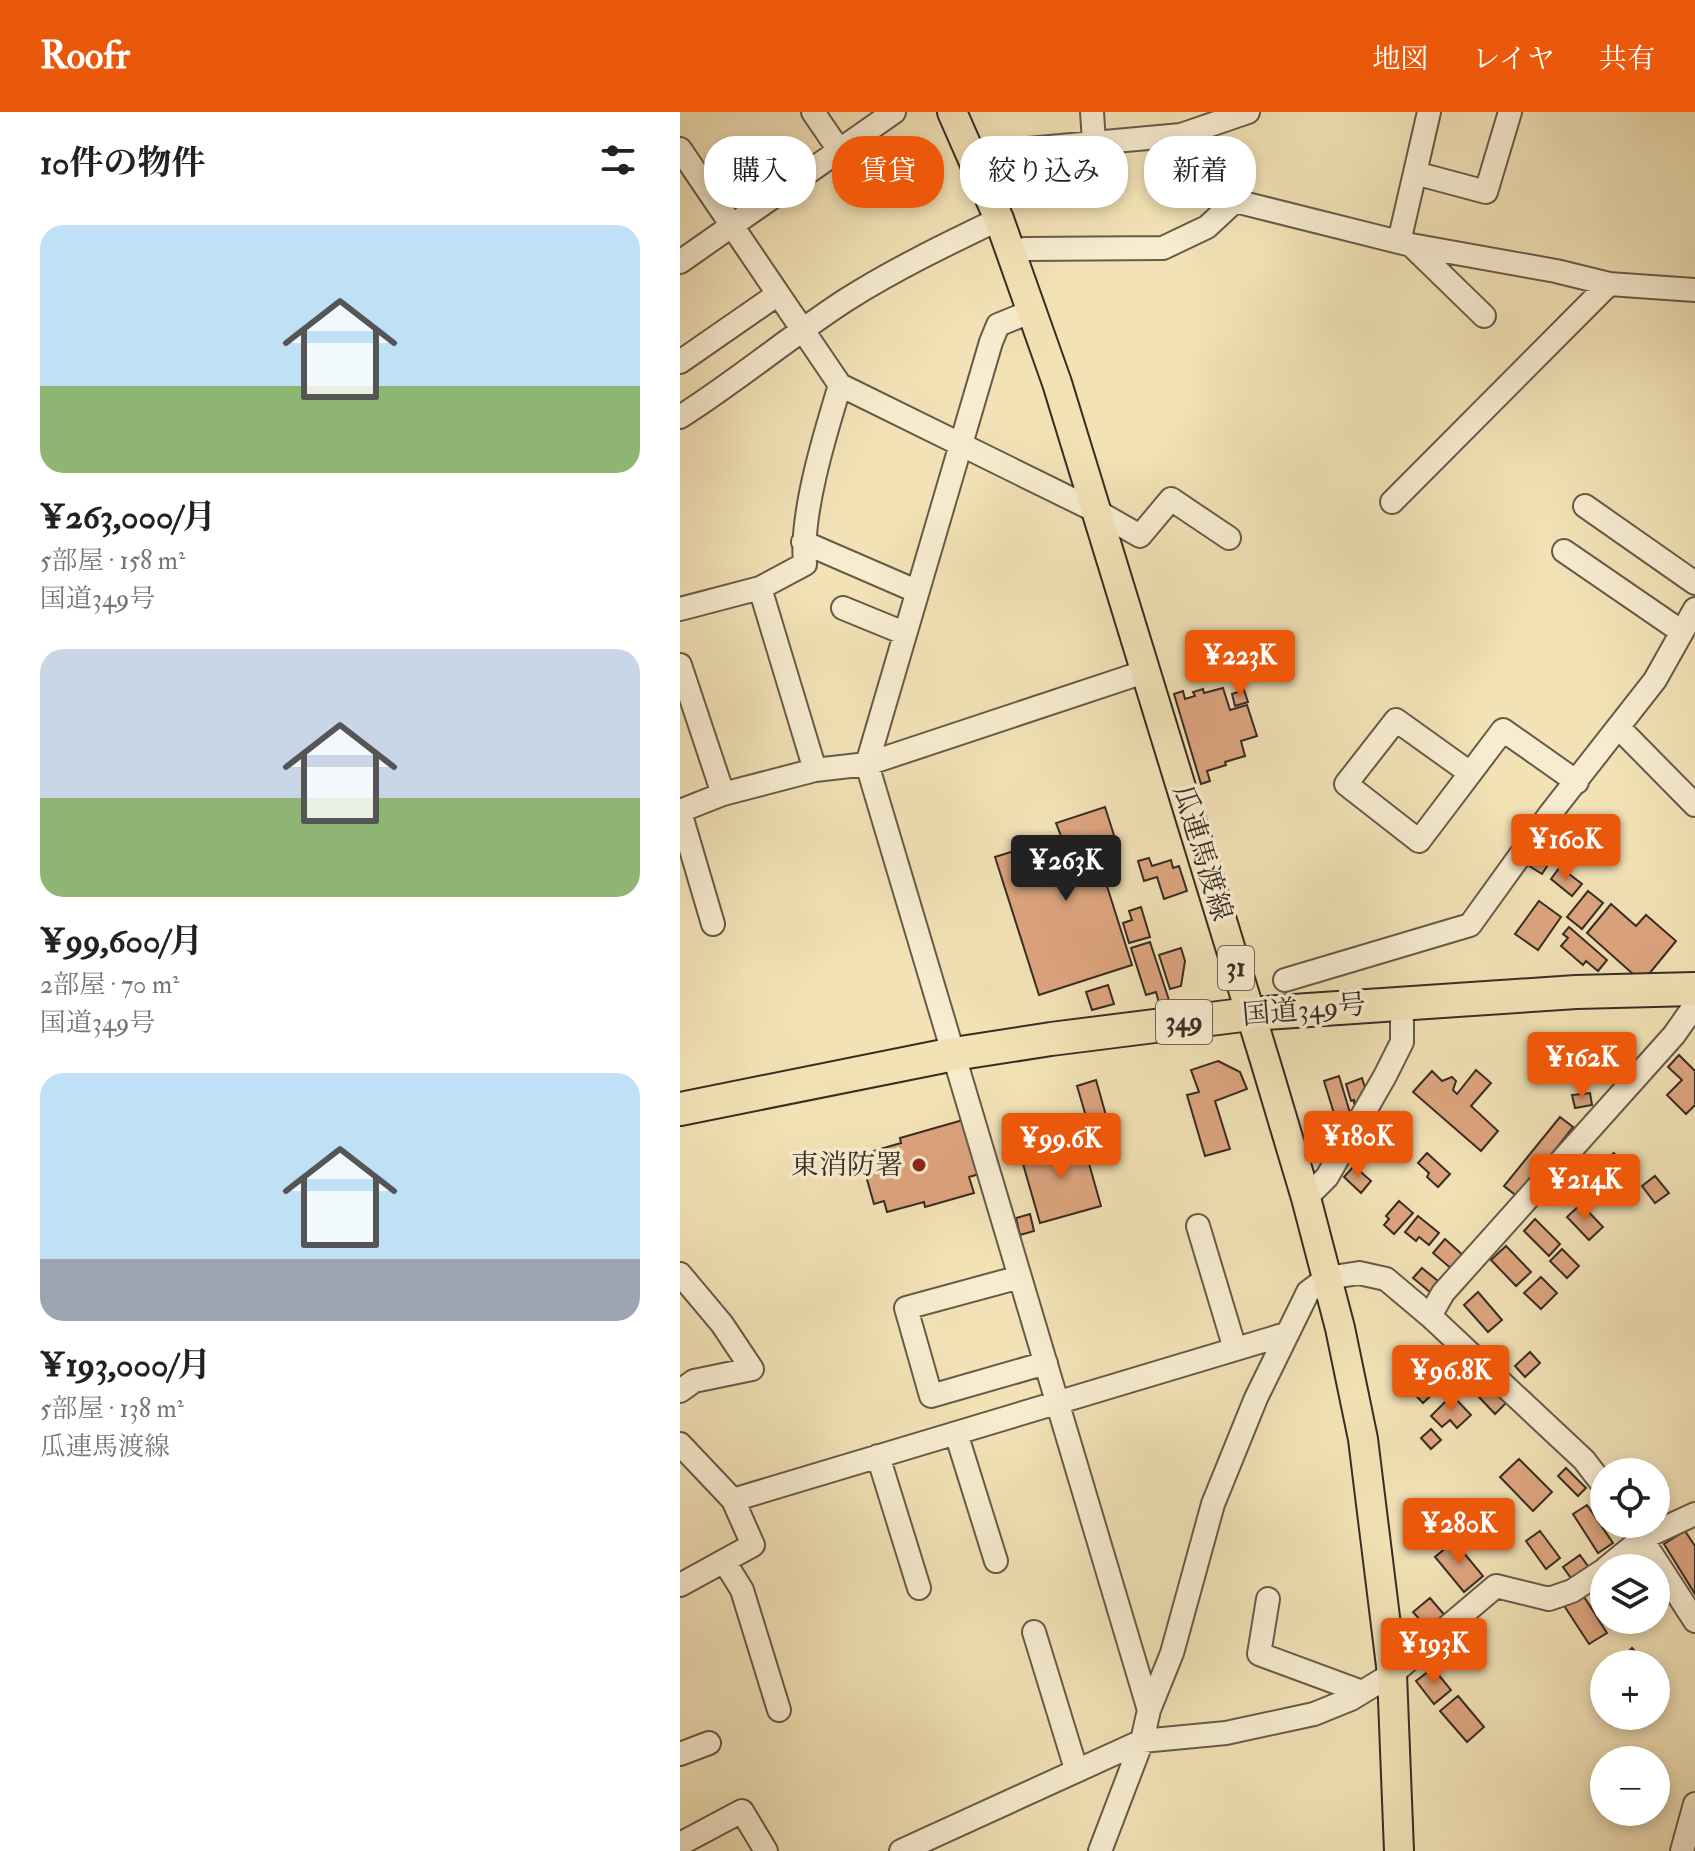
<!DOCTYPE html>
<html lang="ja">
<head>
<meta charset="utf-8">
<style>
	:root { --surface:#fff; --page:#f6f6f6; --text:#222; --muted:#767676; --accent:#ea580c }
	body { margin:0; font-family:"IM FELL Double Pica","Noto Serif JP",serif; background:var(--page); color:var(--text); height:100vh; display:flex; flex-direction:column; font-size:30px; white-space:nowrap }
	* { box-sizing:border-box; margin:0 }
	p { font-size:26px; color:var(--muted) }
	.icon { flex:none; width:44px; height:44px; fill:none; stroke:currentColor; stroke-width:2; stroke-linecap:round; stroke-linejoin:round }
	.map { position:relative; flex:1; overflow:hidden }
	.side { display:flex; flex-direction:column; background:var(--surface); width:680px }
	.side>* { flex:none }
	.guide { position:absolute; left:24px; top:24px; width:760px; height:72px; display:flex; gap:16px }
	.buttons { position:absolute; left:910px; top:1346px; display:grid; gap:16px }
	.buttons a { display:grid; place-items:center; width:80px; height:80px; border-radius:50%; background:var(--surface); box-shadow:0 4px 12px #0003; font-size:40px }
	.price { position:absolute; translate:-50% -68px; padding:0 18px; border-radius:8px; background:var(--accent); color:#fff; font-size:26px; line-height:52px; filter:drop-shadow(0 2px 4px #0008) }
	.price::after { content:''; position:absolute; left:50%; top:48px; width:24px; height:18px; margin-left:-12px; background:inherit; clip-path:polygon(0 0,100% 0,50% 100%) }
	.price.active { background:#222; color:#fff }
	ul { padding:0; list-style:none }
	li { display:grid; align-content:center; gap:16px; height:424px; padding:0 40px }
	li span { display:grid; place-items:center; height:248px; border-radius:24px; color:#555 }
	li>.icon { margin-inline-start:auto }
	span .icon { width:144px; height:144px; fill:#fffc; stroke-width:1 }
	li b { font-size:34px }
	h2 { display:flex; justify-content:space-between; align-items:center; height:96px; padding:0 40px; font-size:34px }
	.chip { padding:0 28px; border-radius:32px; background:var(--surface); box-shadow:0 4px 12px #0003; font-size:28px; line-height:72px }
	.chip.active { background:var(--accent); color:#fff }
	header { display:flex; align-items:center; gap:48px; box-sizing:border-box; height:112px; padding:0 40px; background:var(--accent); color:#fff }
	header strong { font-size:38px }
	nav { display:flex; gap:44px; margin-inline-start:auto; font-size:28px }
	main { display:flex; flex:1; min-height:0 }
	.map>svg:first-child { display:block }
</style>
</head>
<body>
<header>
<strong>Roofr</strong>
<nav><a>地図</a><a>レイヤ</a><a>共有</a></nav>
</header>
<main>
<section class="side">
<h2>10件の物件<svg class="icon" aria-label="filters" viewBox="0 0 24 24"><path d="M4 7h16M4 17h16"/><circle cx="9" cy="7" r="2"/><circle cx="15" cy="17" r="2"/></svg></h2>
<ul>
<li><span style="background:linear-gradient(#bfe0f5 65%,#8fb573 0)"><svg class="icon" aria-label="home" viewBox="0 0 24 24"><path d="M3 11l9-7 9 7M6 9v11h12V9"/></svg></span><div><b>¥263,000/月</b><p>5部屋 · 158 m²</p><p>国道349号</p></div></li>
<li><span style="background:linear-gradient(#c9d6e8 60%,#8fb573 0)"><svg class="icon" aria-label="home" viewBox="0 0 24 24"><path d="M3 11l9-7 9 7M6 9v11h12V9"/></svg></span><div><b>¥99,600/月</b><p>2部屋 · 70 m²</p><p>国道349号</p></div></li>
<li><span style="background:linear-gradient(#bfe0f5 75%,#9aa5b1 0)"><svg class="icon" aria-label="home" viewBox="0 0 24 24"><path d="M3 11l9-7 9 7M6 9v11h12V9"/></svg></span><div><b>¥193,000/月</b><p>5部屋 · 138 m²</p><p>瓜連馬渡線</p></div></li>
</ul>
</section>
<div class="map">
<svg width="1015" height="1739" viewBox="0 0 1015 1739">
	<rect width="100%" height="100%" fill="#f2e2b6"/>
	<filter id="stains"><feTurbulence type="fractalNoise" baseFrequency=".0025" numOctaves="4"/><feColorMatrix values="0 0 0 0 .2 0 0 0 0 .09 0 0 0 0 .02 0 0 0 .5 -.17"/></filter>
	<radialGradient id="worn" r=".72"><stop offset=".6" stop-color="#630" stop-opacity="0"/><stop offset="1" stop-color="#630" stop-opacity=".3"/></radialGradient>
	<path fill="#dda57f" stroke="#392c25" stroke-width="2" d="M543,576l7,22 17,-5 10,31 -16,5 4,15 -20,6 1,3 -19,6 3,10 -9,3 -27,-90 9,-3 2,8 10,-3 -2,-4 10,-3 1,4z
		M564,578l4,12 -13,4 -3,-12z
		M425,695l15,47 -21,7 33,104 -93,30 -44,-138 66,-21 -5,-13z
		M857,735l16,10 -11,17 -16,-10z
		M469,746l3,8 19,-6 2,8 6,-2 8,25 -23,8 -7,-22 -13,4 -6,-20z
		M880,755l22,17 -10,12 -21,-17z
		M908,779l15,12 -21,26 -15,-12z
		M859,789l22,16 -23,33 -23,-16z
		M931,792l25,22 10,-11 30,26 -27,33h-16l-46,-41z
		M461,795l9,30 -21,6 -6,-20 9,-3 -3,-9z
		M889,815l38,33 -9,11 -12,-10 -3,4 -22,-19 7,-8 -5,-4z
		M470,830l19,58 -10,3 -3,-11 -10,3 -15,-47z
		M501,836l4,13 -4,25 -11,3 -11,-34z
		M428,873l6,19 -22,6 -6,-18z
		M999,943l16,16v34l-9,9 -19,-19 15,-15 -14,-13z
		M538,949l22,11 7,17 -32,12 15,48 -25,7 -18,-61 12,-3 -8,-22z
		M796,958l15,13 -20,23 27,25 -17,20 -68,-59 19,-21 10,10 10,-4 4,4 -3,9 4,4z
		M659,964l12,40 -15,4 -12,-39z
		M682,966l4,13 -4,1 2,5 -4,4 -6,2v-3l-3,1 -5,-17z
		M416,968l20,71 -18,6 -21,-71z
		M910,981l2,12 -17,3 -3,-13z
		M880,1005l13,10 -55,70 -14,-11z
		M283,1008l16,54 -10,3 5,16 -49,14 -1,-5 -37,10 -3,-11 -10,3 -14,-49 41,-12 -1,-5z
		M402,1027l19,67 -61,17 -19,-66z
		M747,1041l23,21 -12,13 -11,-10 2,-4 -11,-10z
		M934,1041l20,27 -18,14 -17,-24 6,-4 -3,-4z
		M674,1054l17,15 -10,12 -17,-16z
		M975,1064l14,17 -14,10 -13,-17z
		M719,1089l14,12 -19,21 -10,-9 5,-6 -3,-3z
		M901,1092l22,23 -14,13 -22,-23z
		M350,1102l4,17 -14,4 -4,-17z
		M738,1104l21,17 -10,12 -10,-8 -3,4 -11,-9z
		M855,1107l25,25 -11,12 -25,-25z
		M765,1127l20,18 -12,13 -20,-17z
		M826,1134l25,26 -15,14 -25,-26z
		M882,1137l17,17 -12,12 -17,-17z
		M742,1156l16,13 -8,11 -17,-14z
		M861,1165l16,16 -16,16 -17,-16z
		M798,1180l24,28 -14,12 -24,-27z
		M850,1240l10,11 -15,14 -10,-11z
		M760,1243l16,17 -33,31 -16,-17z
		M809,1274l17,17 -11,11 -17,-18z
		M772,1283l19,20 -14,13 -7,-8 -8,7 -11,-11z
		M751,1317l10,11 -10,9 -10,-11z
		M839,1347l33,33 -19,19 -33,-34z
		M886,1356l20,20 -8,8 -20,-20z
		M907,1393l26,38 -15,10 -25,-39z
		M860,1419l20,27 -14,11 -20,-28z
		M1005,1419l10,15v48l-31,-50z
		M774,1429l29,35 -19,16 -29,-35z
		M900,1443l10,14 -17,12 -10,-14z
		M901,1480l26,41 -18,11 -26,-40z
		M750,1486l17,20 -16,14 -18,-20z
		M952,1536l15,16h-31z
		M753,1556l18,22 -17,14 -18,-23z
		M778,1584l26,31 -17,15 -27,-31z"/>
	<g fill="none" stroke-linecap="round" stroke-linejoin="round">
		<defs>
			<path id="minor" d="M133,0l26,38
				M412,0l2,30
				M0,37l160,236c-15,49 -40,130 -35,179l-45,24 -80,21
				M291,42l210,-19 67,-23
				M735,61l71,19 24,-80
				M719,130l30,-130
				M731,133l73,71
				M331,140l14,-3 138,-1 44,-21 28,-26 176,44 145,26 53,13 86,6
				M0,150l214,-150
				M355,204h-15l-22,9 -7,17 -124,422 282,946
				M0,250l98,-68
				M160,273l258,127 42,24 31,-37 58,39
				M0,305c57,-36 109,-80 166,-117 49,-31 101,-56 153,-81
				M712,390l217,-218
				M905,394l110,77
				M123,430l113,49
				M884,439l118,81
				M80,476l55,182
				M163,496l61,25
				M0,553l43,129
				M939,616l76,77
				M790,661l-74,-53 -50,64 73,57 84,-111 74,52
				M0,699l43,-17 92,-24 52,-6 280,-93
				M0,700l33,112
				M605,868l185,-55 80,-111 105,-134 40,-71
				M626,1086l21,-21 58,-101 17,-34v-20
				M518,1114l37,123
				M0,1162l42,50 30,45 -58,12 -14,10
				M340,1165l-114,31 25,88 115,-33
				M750,1204l13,-23 231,-258 21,-30
				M276,1321l40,128
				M0,1332l53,56 20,45 -73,40
				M198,1344l41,132
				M53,1388l553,-166
				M952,1412l63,97
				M44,1449l18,29 37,120
				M926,1456l37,-30 52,-24
				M588,1487l-9,55 103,38
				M354,1520l42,137
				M0,1642l29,-11
				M0,1732l62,-33 24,40
				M221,1739l241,-110 84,-8 88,-19 37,-15 41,-25 104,-88 53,13 23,-8 32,-21
				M420,1739l42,-110 7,-31 23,-57 41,-149 43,-106 52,-106 19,-14 32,-5 27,6 44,37 154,144 20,26
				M1002,1739l13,-47"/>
			<path id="major" d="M272,0l47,107 58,164 209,681 40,134 34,130 23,111 29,235 7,177"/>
			<path id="highway" d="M0,997l274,-55 97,-15 199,-25 326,-22 119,-3"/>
		</defs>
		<use href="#minor" stroke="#675a49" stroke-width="26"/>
		<use href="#major" stroke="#392c25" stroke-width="32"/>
		<use href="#highway" stroke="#392c25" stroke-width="36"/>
		<use href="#minor" stroke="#f7ecd0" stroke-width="22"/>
		<use href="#major" stroke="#f2e2b6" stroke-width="28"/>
		<use href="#highway" stroke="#f2e2b6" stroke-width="32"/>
	</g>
	<circle fill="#8f2418" stroke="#f7ecd0" stroke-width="3" cx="239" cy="1053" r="8"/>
	<g text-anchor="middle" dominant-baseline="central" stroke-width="7" stroke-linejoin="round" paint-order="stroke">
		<g fill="#f7ecd0" stroke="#726658" stroke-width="2">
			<rect x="538" y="834" width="36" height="44" rx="6"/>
			<rect x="476" y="888" width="56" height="44" rx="6"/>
		</g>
		<g font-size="26" font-weight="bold" fill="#392c25">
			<text x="556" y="856">31</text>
			<text x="504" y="910">349</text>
		</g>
		<g font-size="28" fill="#392c25" stroke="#f7ecd0">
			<text transform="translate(522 741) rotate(73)">瓜連馬渡線</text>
			<text transform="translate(624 898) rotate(-5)">国道349号</text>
		</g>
		<g font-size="28" fill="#392c25" stroke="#f7ecd0" text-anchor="end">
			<text x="223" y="1053">東消防署</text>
		</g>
	</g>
	<rect width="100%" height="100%" filter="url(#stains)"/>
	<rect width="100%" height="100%" fill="url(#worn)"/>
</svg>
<div class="buttons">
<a><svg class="icon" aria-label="locate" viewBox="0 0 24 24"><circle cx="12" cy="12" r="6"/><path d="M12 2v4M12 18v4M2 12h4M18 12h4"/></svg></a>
<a><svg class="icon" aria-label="layers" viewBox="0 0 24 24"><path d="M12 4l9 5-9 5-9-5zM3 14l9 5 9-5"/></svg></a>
<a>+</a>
<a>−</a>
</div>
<b class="price" style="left:560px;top:586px">¥223K</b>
<b class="price" style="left:886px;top:770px">¥160K</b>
<b class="price active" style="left:386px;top:791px">¥263K</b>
<b class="price" style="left:902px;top:988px">¥162K</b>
<b class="price" style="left:678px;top:1067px">¥180K</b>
<b class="price" style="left:381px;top:1069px">¥99.6K</b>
<b class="price" style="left:905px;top:1110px">¥214K</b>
<b class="price" style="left:771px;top:1301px">¥96.8K</b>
<b class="price" style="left:779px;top:1454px">¥280K</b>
<b class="price" style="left:754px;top:1574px">¥193K</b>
<div class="guide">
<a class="chip">購入</a>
<a class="chip active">賃貸</a>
<a class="chip">絞り込み</a>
<a class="chip">新着</a>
</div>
</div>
</main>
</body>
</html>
